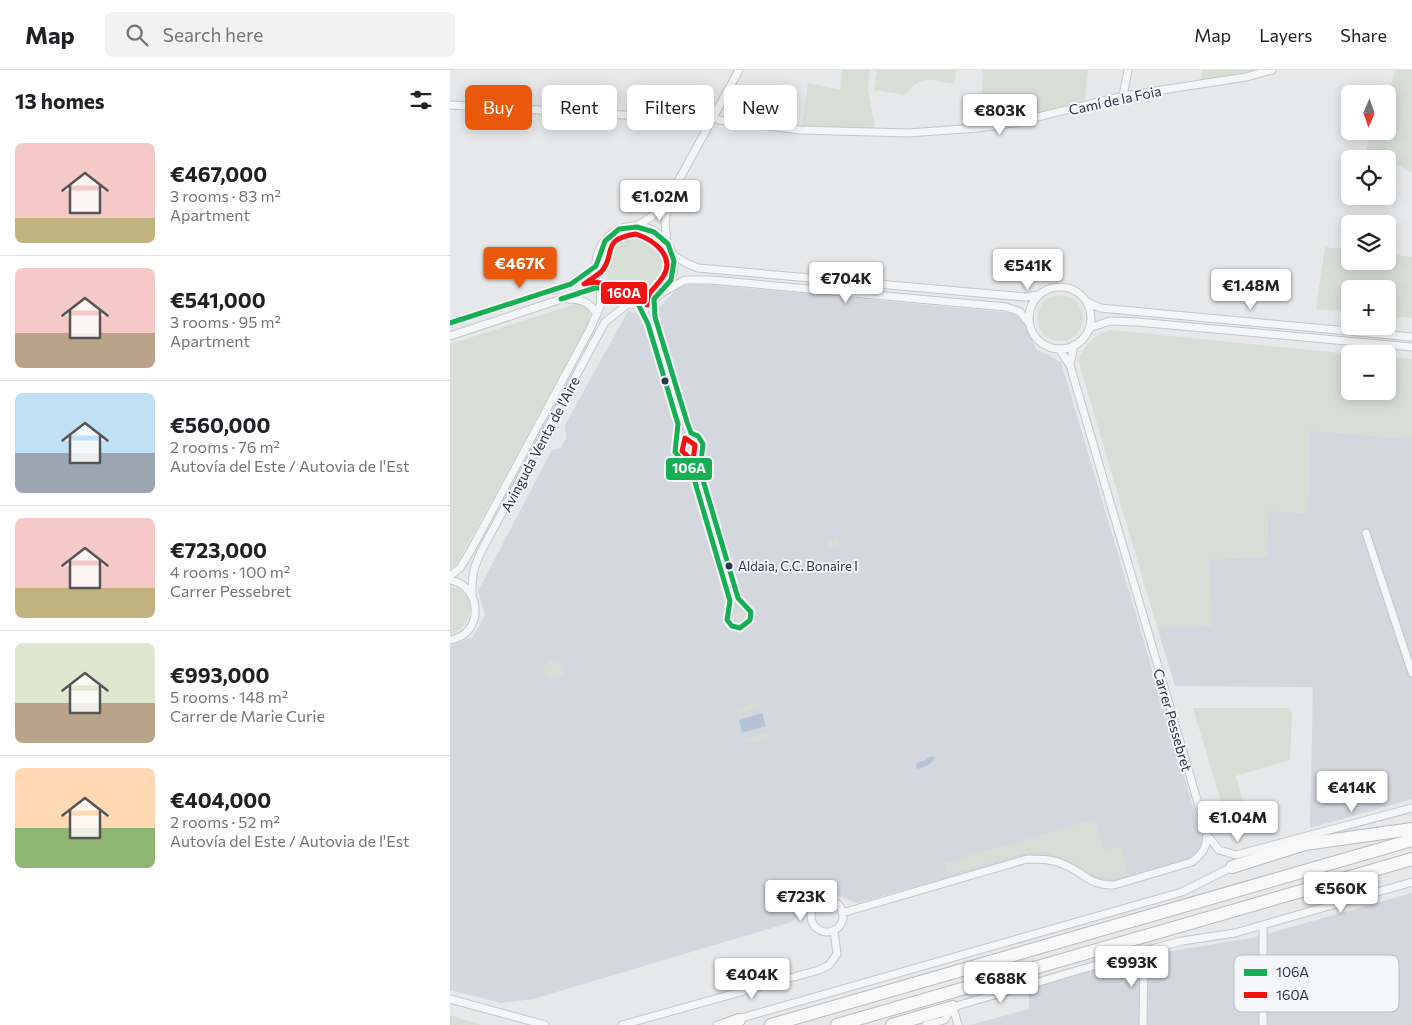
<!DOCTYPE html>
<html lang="en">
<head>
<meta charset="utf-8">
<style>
	:root { --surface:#fff; --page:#f2f2f2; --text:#202124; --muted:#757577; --line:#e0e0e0; --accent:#ea580c }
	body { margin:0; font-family:Commissioner,sans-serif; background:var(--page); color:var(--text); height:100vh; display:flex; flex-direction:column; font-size:19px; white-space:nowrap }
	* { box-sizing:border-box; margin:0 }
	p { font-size:16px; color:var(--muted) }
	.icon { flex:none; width:28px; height:28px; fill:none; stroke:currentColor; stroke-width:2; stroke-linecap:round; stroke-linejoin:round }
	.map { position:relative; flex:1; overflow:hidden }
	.details { display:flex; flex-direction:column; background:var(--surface); width:450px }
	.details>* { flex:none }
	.banner { position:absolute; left:15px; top:15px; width:475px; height:45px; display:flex; gap:10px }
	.needle { width:32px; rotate:182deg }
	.fabs { position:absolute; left:891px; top:15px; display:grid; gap:10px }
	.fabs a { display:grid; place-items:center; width:55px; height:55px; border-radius:8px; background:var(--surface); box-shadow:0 2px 12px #0003; font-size:25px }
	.price { position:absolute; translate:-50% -42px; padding:0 11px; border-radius:5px; background:#fff; color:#222; font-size:16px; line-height:32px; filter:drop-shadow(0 1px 2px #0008) }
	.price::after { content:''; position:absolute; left:50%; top:30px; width:15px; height:11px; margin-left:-8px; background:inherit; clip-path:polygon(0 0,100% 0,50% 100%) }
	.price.on { background:var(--accent); color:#fff }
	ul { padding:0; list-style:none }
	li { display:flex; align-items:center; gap:15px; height:125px; padding:0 15px }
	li+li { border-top:1px solid var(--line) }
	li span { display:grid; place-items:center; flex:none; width:140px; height:100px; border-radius:8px; color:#555 }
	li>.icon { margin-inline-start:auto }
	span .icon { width:60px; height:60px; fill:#fffc; stroke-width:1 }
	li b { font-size:21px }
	h2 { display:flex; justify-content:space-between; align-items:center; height:60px; padding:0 15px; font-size:21px }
	.pill { padding:0 18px; border-radius:8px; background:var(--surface); box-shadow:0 2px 12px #0003; font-size:18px; line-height:45px }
	.pill.on { background:var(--accent); color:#fff }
	header { display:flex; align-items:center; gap:30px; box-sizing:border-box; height:70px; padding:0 25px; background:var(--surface); border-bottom:1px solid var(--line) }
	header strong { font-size:24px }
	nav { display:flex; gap:28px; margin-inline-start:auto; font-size:18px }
	.search { width:350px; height:45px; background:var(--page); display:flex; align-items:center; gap:12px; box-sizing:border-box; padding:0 18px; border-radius:8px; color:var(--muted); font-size:19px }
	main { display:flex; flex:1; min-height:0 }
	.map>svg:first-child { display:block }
</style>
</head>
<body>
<header>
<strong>Map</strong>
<div class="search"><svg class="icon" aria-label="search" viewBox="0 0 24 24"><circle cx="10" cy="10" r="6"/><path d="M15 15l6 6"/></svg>Search here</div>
<nav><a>Map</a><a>Layers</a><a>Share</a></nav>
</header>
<main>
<section class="details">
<h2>13 homes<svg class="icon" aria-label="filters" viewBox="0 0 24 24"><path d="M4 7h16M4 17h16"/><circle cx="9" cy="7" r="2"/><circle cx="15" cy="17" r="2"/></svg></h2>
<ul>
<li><span style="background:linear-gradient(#f6c9c9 75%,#c2b280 0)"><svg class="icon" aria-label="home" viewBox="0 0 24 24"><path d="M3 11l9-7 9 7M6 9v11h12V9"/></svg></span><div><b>€467,000</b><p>3 rooms · 83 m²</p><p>Apartment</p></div></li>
<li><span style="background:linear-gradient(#f6c9c9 65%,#b9a48a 0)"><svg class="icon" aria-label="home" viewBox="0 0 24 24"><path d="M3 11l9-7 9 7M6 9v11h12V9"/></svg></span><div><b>€541,000</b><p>3 rooms · 95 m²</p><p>Apartment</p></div></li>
<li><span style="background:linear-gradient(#bfe0f5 60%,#9aa5b1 0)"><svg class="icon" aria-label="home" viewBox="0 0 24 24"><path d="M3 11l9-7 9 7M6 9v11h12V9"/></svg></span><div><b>€560,000</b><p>2 rooms · 76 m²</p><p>Autovía del Este / Autovia de l'Est</p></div></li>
<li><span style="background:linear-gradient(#f6c9c9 70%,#c2b280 0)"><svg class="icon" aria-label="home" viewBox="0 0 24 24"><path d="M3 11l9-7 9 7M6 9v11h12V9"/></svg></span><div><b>€723,000</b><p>4 rooms · 100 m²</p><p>Carrer Pessebret</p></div></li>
<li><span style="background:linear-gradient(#dfe7d0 60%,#b9a48a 0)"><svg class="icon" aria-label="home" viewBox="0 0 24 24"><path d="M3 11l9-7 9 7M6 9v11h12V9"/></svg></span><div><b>€993,000</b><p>5 rooms · 148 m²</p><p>Carrer de Marie Curie</p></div></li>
<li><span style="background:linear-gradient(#ffd9b3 60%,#8fb573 0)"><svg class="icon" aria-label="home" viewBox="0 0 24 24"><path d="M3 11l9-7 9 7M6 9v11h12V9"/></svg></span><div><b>€404,000</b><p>2 rooms · 52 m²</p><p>Autovía del Este / Autovia de l'Est</p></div></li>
</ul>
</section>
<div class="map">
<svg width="962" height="955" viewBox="0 0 962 955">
	<rect width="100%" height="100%" fill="#e6e8ea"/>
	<path fill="#d4d7dd" d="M242,213l321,30 12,9 11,27 25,13 143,482 -10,14 -77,23 -14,1 -11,-4 -30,-19 -15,-4h-17l-173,48 -31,-12 -15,5 -19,26 -259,77 -31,4 -52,-13v-344l23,-9 12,-22 -7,-24 74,-141 9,-2 5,-10 -1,-13 63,-114 14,3 17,-7 18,-18z
		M859,360l103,9v360l-102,29 3,-141 -138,-1 -18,-59 55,-1 -3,-67 58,-3 1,-46 40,3z
		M962,823v132h-442l59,-16v-20l106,-32 117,-19z"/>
	<path fill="#d6ded6" d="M392,0h28l-2,20 7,38 -73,-1 6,-44 32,7z
		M427,0h79l-2,14c-25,-4 -31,-11 -49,11l-31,-5z
		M533,0h105l-4,34 -81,18 -23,3z
		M752,0h57l-58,10z
		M946,0h16v103l-24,-14h-29l4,-3 10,-25h15v-37z
		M155 196a31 31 0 1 1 62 0a31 31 0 1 1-62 0Z
		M875,177l25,3v11h38v-7l24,3v61l-24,-2v-27h-38v23l-34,-3z
		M587 248a23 23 0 1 1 46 0a23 23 0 1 1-46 0Z
		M129,233c9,4 12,7 10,18l-131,241 -8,8v-226z
		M662,260l238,24v37h38v-34l24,2v80l-103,-9 -1,83 -40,-2 -1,45 -58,3 4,67 -56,1 -79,-268c9,-14 17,-27 34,-29z
		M229 378a10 10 0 1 1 20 0a10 10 0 1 1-20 0Z
		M388,468l2,8 -12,3 -2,-7z
		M0,516c28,6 26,40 0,49z
		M283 546a6 6 0 1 1 12 0a6 6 0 1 1-12 0Z
		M94 600a10 10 0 1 1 20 0a10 10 0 1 1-20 0Z
		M308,633l2,4 -23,7 -1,-5z
		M743,638h97l2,4 -2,48 -54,16 14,50 -15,5 -6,-3z
		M317,663l2,5 -23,6 -2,-5z
		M642,750l4,4 8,26 17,-4 8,30c-41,11 -51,-21 -89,-24 -19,-1 -71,18 -93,24l-3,-13z
		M0,945l31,10h-31z"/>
	<path fill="#b4c4d5" d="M312,643l4,13 -24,7 -3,-13z
		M480,686l5,1c-2,7 -10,10 -18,12l-1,-6 10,-3z"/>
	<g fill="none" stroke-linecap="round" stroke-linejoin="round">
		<defs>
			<path id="minor" d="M673,26l5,-26
				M0,35l173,10 84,-1
				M269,50l81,10 108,3 70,-5 35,-5 110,-27 123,-19 26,-7
				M188,155l13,-8 18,-19 70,-128
				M146 195a39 39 0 1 1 78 0a39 39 0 1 1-78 0Z
				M217,172l-2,-19 4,-25
				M223,185l15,9 10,4 327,29 14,-2
				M579 248a31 31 0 1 1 62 0a31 31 0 1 1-62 0Z
				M215,221l20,-11h26l295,27 14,5 9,11
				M118,229c14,0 21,3 29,15
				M637,232l13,6 312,29
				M0,253l121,-39 25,-18
				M639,258l21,-7 27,1 275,25
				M0,266l145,-48h8
				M620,295l4,-20
				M916,463l46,140
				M0,506l10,-8 11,-18 119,-221 10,-23 1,-21
				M0,510c33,6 34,55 0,60
				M22,525c-1,-20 3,-32 12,-49l121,-224 23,-18
				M757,765l12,15 17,5 176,-47
				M807,784l13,-6
				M361 846a16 16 0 1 1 32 0a16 16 0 1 1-32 0Z
				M392,843l185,-54c14,0 26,0 38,6 22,9 22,20 49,20l78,-23c10,-8 15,-14 15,-28l-137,-469 -11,-16
				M0,929l95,26
				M503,937l5,18
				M172,955l197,-55 10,-5 8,-11 -3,-24
				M267,955l465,-133 52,-26
				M476,955l18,-5 9,-13 191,-56 38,-10 53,-8 177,-51
				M693,955l1,-74
				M813,955v-100"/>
			<path id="motorway" d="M782,797l73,-23 107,-15
				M276,955l13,-5
				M321,955l641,-185
				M387,955l575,-166
				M442,955l61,-18"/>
		</defs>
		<use href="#minor" stroke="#c4c6c8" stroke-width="9"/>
		<use href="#motorway" stroke="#b8bbbf" stroke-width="14"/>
		<use href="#minor" stroke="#f5f6f7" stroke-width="7"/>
		<use href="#motorway" stroke="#f8f8f8" stroke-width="12"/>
		<defs>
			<path id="bus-1" d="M111,229l34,-11h8l16,13 19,3
				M188,234l10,20 30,100 -3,28 17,20 38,129 -3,19 5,6 8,2 10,-8 1,-8 -13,-14 -38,-128 3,-26 -5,-8 -7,-3 -4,-11 -32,-105 -1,-18
				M0,253l121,-39 25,-18 9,-25 14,-12 18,-2 17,5 14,12 6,17 -3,19 -17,19"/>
			<path id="bus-2" d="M186,164c18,6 41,23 26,44 -6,10 -16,14 -15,27l-5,-8c-6,-1 -11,-1 -16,-3 -16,-6 -24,-16 -42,-10 6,-4 12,-8 17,-12 16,-17 -2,-33 35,-38z
				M235,368l10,7 -2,16 -11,-10z"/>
		</defs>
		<use href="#bus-1" stroke="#f4f6f9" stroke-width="9"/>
		<use href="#bus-2" stroke="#f4f6f9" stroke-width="9"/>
		<use href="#bus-1" stroke="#17af53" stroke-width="5"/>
		<use href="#bus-2" stroke="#f51111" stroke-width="5"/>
	</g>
	<g fill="#2b3445" stroke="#f4f6f9" stroke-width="2">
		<circle cx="215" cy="311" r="4.5"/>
		<circle cx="279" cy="496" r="4.5"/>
	</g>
	<g text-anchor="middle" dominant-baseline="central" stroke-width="4" stroke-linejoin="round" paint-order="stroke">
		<g font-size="13" fill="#2b3445" stroke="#f4f6f9" text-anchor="start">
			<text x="288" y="496">Aldaia, C.C. Bonaire I</text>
		</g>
		<g font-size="14" fill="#2b3445" stroke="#f4f6f9">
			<text transform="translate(665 30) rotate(-12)">Camí de la Foia</text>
			<text transform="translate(90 374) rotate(-62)">Avinguda Venta de l'Aire</text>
			<text transform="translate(723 650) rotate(74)">Carrer Pessebret</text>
		</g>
	</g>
	<rect x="784" y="885" width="165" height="57" rx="8" fill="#f4f6f9" stroke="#b8bcc3" stroke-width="1"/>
	<rect x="794" y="899" width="23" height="7" fill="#17af53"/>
	<rect x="794" y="922" width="23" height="6" fill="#f51111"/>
	<g font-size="14" fill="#2b3445">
		<text x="826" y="907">106A</text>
		<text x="826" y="930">160A</text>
	</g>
	<g stroke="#f4f6f9" stroke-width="2">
		<rect x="150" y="211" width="48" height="24" rx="5" fill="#f51111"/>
		<rect x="215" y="387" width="48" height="24" rx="5" fill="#17af53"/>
	</g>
	<g font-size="14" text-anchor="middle" font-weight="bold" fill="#fff">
		<text x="174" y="228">160A</text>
		<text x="239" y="403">106A</text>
	</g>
</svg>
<div class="fabs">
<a><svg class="needle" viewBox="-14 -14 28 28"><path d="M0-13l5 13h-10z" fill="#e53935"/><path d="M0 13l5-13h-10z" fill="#757577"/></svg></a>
<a><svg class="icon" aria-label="locate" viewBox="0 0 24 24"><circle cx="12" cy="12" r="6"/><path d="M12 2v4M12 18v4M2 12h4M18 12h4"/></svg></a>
<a><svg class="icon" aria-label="layers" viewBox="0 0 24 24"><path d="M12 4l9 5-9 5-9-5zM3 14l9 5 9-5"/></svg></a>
<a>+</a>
<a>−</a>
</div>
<b class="price" style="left:550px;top:66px">€803K</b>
<b class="price" style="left:210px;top:152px">€1.02M</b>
<b class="price on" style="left:70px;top:219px">€467K</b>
<b class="price" style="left:578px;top:221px">€541K</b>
<b class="price" style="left:396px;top:234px">€704K</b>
<b class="price" style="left:801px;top:241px">€1.48M</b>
<b class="price" style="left:902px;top:743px">€414K</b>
<b class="price" style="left:788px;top:773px">€1.04M</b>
<b class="price" style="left:891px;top:844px">€560K</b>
<b class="price" style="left:351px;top:852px">€723K</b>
<b class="price" style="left:682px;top:918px">€993K</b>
<b class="price" style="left:302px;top:930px">€404K</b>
<b class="price" style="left:551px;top:934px">€688K</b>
<div class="banner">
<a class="pill on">Buy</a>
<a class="pill">Rent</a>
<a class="pill">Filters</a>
<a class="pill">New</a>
</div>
</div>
</main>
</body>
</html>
